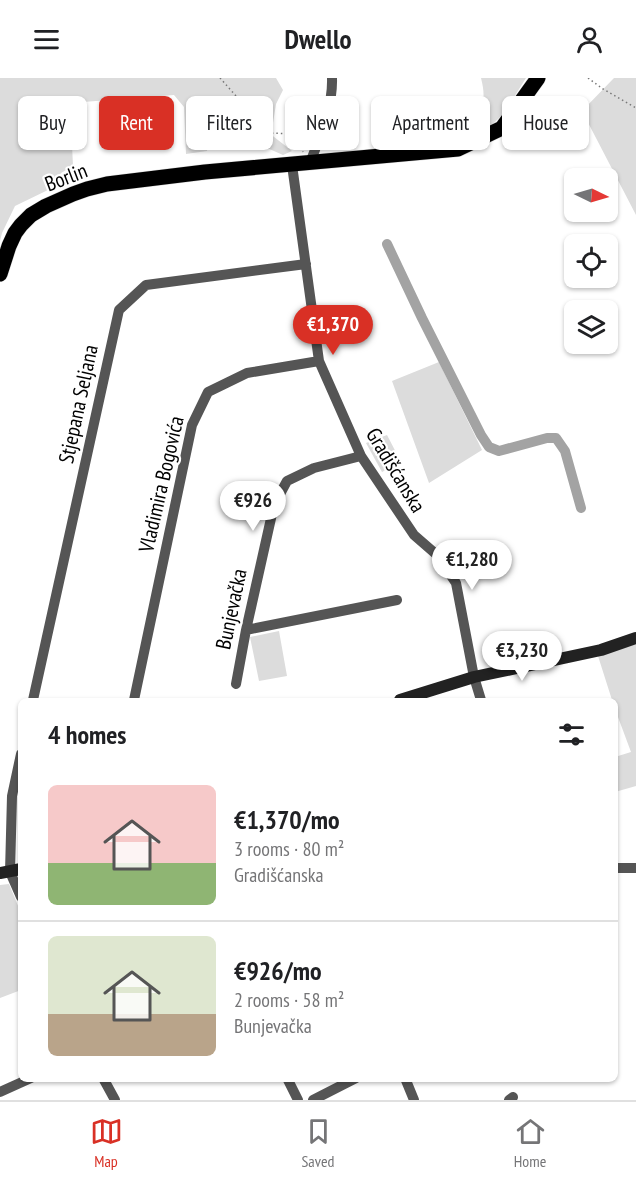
<!DOCTYPE html>
<html lang="en">
<head>
<meta charset="utf-8">
<style>
	:root { --surface:#fff; --page:#f2f2f2; --text:#202124; --muted:#757577; --line:#e0e0e0; --accent:#d93025 }
	body { margin:0; font-family:"PT Sans Narrow",sans-serif; background:var(--page); color:var(--text); height:100vh; display:flex; flex-direction:column; font-size:22px; white-space:nowrap }
	* { box-sizing:border-box; margin:0 }
	p { font-size:20px; color:var(--muted) }
	.icon { flex:none; width:33px; height:33px; fill:none; stroke:currentColor; stroke-width:2; stroke-linecap:round; stroke-linejoin:round }
	.map { position:relative; flex:1; overflow:hidden }
	.drawer { position:absolute; left:18px; top:620px; width:600px; height:384px; display:flex; flex-direction:column; background:var(--surface); border-radius:9px; box-shadow:0 2px 4px #0004 }
	.drawer>* { flex:none }
	.guide { position:absolute; left:18px; top:18px; width:600px; height:54px; display:flex; gap:12px }
	.needle { width:39px; rotate:95deg }
	.controls { position:absolute; left:564px; top:90px; display:grid; gap:12px }
	.controls a { display:grid; place-items:center; width:54px; height:54px; border-radius:9px; background:var(--surface); box-shadow:0 2px 4px #0004; font-size:30px }
	.price { position:absolute; translate:-50% -51px; padding:0 14px; border-radius:21px; background:#fff; color:#222; font-size:20px; line-height:39px; filter:drop-shadow(0 2px 3px #0008) }
	.price::after { content:''; position:absolute; left:50%; top:36px; width:18px; height:14px; margin-left:-9px; background:inherit; clip-path:polygon(0 0,100% 0,50% 100%) }
	.price.active { background:var(--accent); color:#fff }
	ul { padding:0; list-style:none }
	li { display:flex; align-items:center; gap:18px; height:150px; padding:0 30px }
	li+li { border-top:2px solid var(--line) }
	li span { display:grid; place-items:center; flex:none; width:168px; height:120px; border-radius:9px; color:#555 }
	li>.icon { margin-inline-start:auto }
	span .icon { width:72px; height:72px; fill:#fffc; stroke-width:1 }
	li b { font-size:26px }
	h2 { display:flex; justify-content:space-between; align-items:center; height:72px; padding:0 30px; font-size:26px }
	.tag { padding:0 21px; border-radius:9px; background:var(--surface); box-shadow:0 2px 4px #0004; font-size:21px; line-height:54px }
	.tag.active { background:var(--accent); color:#fff }
	header { display:flex; justify-content:space-between; align-items:center; height:78px; padding:0 30px; background:var(--surface); font-size:27px; font-weight:600 }
	.dock { display:flex; justify-content:space-around; align-items:center; height:84px; border-top:2px solid var(--line); background:var(--surface); font-size:16px; color:var(--muted) }
	.dock a { display:grid; justify-items:center; gap:3px }
	.dock .active { color:var(--accent) }
	.map>svg:first-child { display:block }
</style>
</head>
<body>
<header><svg class="icon" aria-label="menu" viewBox="0 0 24 24"><path d="M4 6h16M4 12h16M4 18h16"/></svg>Dwello<svg class="icon" aria-label="person" viewBox="0 0 24 24"><circle cx="12" cy="8" r="4"/><path d="M4 21q1-7 8-7t8 7"/></svg></header>
<div class="map">
<svg width="636" height="1022" viewBox="0 0 636 1022">
	<rect width="100%" height="100%" fill="#fff"/>
	<path fill="#dcdcdc" d="M0,0h276l7,12 -7,14 -3,19 -12,1 1,6 7,3 23,18 -9,4 -34,-15 -19,-3 -22,5 -1,9 -21,3 -2,-47 -10,-12 -104,8 3,63 -12,7 -11,16 -35,17 -13,27 -2,8z
		M481,0h45l-22,35 -18,18 -14,-8c12,-17 14,-25 9,-45z
		M614,0h22v137l-54,-104z
		M439,284l43,88 -53,33 -37,-102z
		M387,357l14,27 -19,10 -16,-29z
		M279,553l8,45 -28,5 -9,-44z
		M636,566v142l-21,6v-35l16,-5 -16,-43v-9h-3l-14,-44z
		M9,806l12,29v77l-21,8v-113z"/>
	<g fill="none" stroke-linecap="round" stroke-linejoin="round">
		<path stroke="#a3a3a3" stroke-width="10" d="M387,166l35,74 59,117 8,12 10,4 48,-13h9l9,13 16,57"/>
		<defs>
			<path id="primary" d="M0,196l9,-28 6,-13 6,-8 10,-10 15,-9 27,-12 14,-5 20,-5 98,-12 253,-23 44,-21 36,-50"/>
		</defs>
		<use href="#primary" stroke="#dbdbdb" stroke-width="16"/>
		<path stroke="#777" stroke-width="1.5" stroke-dasharray="1.5 3" stroke-linecap="butt" d="M220,0l49,55 30,1 4,18
			M588,0l15,11 33,19"/>
		<path stroke="#555" stroke-width="10" d="M310,85c10,-27 23,-56 22,-85
			M292,87l27,196 42,95 53,79 23,20 19,28 18,94 7,23
			M246,552l151,-30
			M236,606l10,-54 28,-125 13,-24 27,-13 47,-12
			M33,622l86,-390 27,-25 160,-21
			M134,622l58,-275 16,-33 39,-19 72,-12
			M21,676l-9,42 -2,76 11,25
			M615,790h21
			M103,1000l12,22
			M287,1000l11,22
			M405,1000l9,22
			M0,1014l31,-14
			M313,1022l43,-22
			M509,1022l4,-3"/>
		<path stroke="#222" stroke-width="12" d="M400,622l74,-23 127,-27 35,-12
			M0,795l21,-4"/>
		<use href="#primary" stroke="#000" stroke-width="15"/>
	</g>
	<g text-anchor="middle" dominant-baseline="central" stroke-width="4.5" stroke-linejoin="round" paint-order="stroke">
		<g font-size="21" fill="#000" stroke="#fff">
			<text transform="translate(66 99) rotate(-21)">Borlin</text>
			<text transform="translate(78 326) rotate(-78)">Stjepana Seljana</text>
			<text transform="translate(396 392) rotate(59)">Gradišćanska</text>
			<text transform="translate(161 406) rotate(-77)">Vladimira Bogovića</text>
			<text transform="translate(231 531) rotate(-78)">Bunjevačka</text>
		</g>
	</g>
</svg>
<div class="controls">
<a><svg class="needle" viewBox="-14 -14 28 28"><path d="M0-13l5 13h-10z" fill="#e53935"/><path d="M0 13l5-13h-10z" fill="#757577"/></svg></a>
<a><svg class="icon" aria-label="locate" viewBox="0 0 24 24"><circle cx="12" cy="12" r="6"/><path d="M12 2v4M12 18v4M2 12h4M18 12h4"/></svg></a>
<a><svg class="icon" aria-label="layers" viewBox="0 0 24 24"><path d="M12 4l9 5-9 5-9-5zM3 14l9 5 9-5"/></svg></a>
</div>
<b class="price active" style="left:333px;top:278px">€1,370</b>
<b class="price" style="left:253px;top:454px">€926</b>
<b class="price" style="left:472px;top:513px">€1,280</b>
<b class="price" style="left:522px;top:604px">€3,230</b>
<div class="guide">
<a class="tag">Buy</a>
<a class="tag active">Rent</a>
<a class="tag">Filters</a>
<a class="tag">New</a>
<a class="tag">Apartment</a>
<a class="tag">House</a>
</div>
<section class="drawer">
<h2>4 homes<svg class="icon" aria-label="filters" viewBox="0 0 24 24"><path d="M4 7h16M4 17h16"/><circle cx="9" cy="7" r="2"/><circle cx="15" cy="17" r="2"/></svg></h2>
<ul>
<li><span style="background:linear-gradient(#f6c9c9 65%,#8fb573 0)"><svg class="icon" aria-label="home" viewBox="0 0 24 24"><path d="M3 11l9-7 9 7M6 9v11h12V9"/></svg></span><div><b>€1,370/mo</b><p>3 rooms · 80 m²</p><p>Gradišćanska</p></div></li>
<li><span style="background:linear-gradient(#dfe7d0 65%,#b9a48a 0)"><svg class="icon" aria-label="home" viewBox="0 0 24 24"><path d="M3 11l9-7 9 7M6 9v11h12V9"/></svg></span><div><b>€926/mo</b><p>2 rooms · 58 m²</p><p>Bunjevačka</p></div></li>
</ul>
</section>
</div>
<nav class="dock">
<a class="active"><svg class="icon" aria-label="map" viewBox="0 0 24 24"><path d="M3 6l6-2 6 2 6-2v14l-6 2-6-2-6 2zM9 4v14M15 6v14"/></svg>Map</a>
<a><svg class="icon" aria-label="saved" viewBox="0 0 24 24"><path d="M7 4h10v16l-5-4-5 4z"/></svg>Saved</a>
<a><svg class="icon" aria-label="home" viewBox="0 0 24 24"><path d="M3 11l9-7 9 7M6 9v11h12V9"/></svg>Home</a>
</nav>
</body>
</html>
